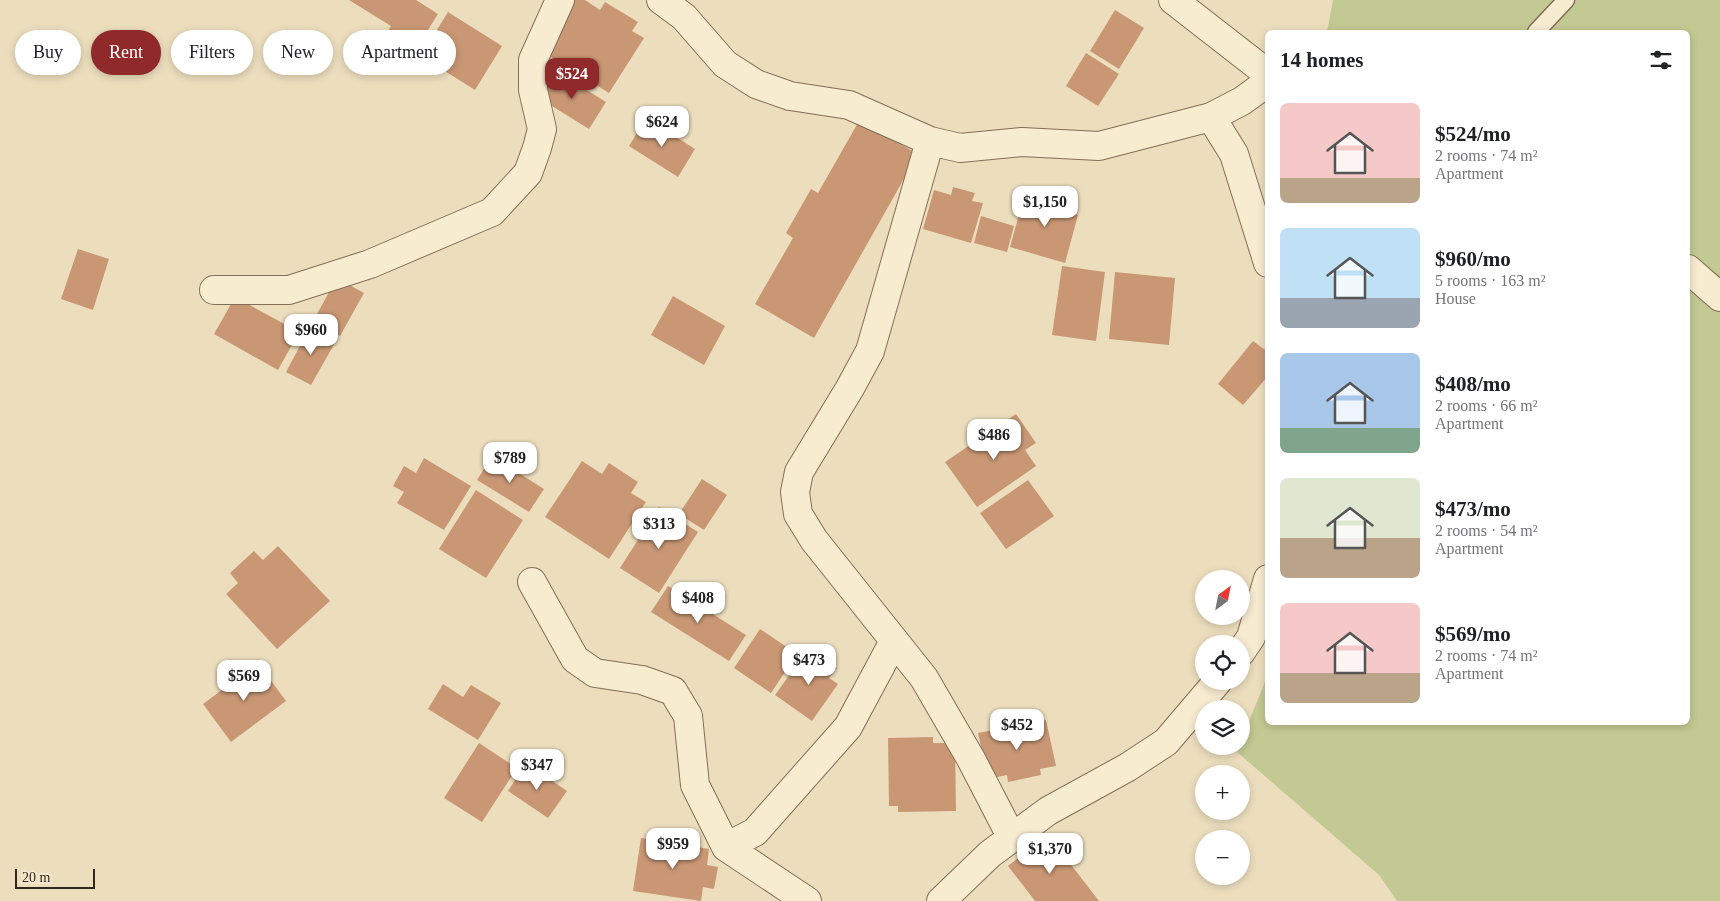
<!DOCTYPE html>
<html lang="en">
<head>
<meta charset="utf-8">
<style>
	:root { --surface:#fff; --page:#f6f6f6; --text:#202124; --muted:#757577; --accent:#90292a }
	body { margin:0; font-family:Georgia,serif; background:var(--page); color:var(--text); height:100vh; display:flex; flex-direction:column; font-size:19px; white-space:nowrap }
	* { box-sizing:border-box; margin:0 }
	p { font-size:16px; color:var(--muted) }
	.icon { flex:none; width:28px; height:28px; fill:none; stroke:currentColor; stroke-width:2; stroke-linecap:round; stroke-linejoin:round }
	.map { position:relative; flex:1; overflow:hidden }
	.side { position:absolute; left:1265px; top:30px; width:425px; height:695px; display:flex; flex-direction:column; background:var(--surface); border-radius:8px; box-shadow:0 2px 8px #0003 }
	.side>* { flex:none }
	.banner { position:absolute; left:15px; top:30px; width:475px; height:45px; display:flex; gap:10px }
	.needle { width:32px; rotate:32deg }
	.controls { position:absolute; left:1195px; top:570px; display:grid; gap:10px }
	.controls a { display:grid; place-items:center; width:55px; height:55px; border-radius:50%; background:var(--surface); box-shadow:0 2px 8px #0003; font-size:25px }
	.scale { position:absolute; left:15px; bottom:12px; width:80px; box-sizing:border-box; padding-left:5px; border:2px solid #33261b; border-top:0; font-size:14px; line-height:18px; white-space:nowrap; color:#33261b; -webkit-text-stroke:4px #f4e8cc; paint-order:stroke }
	.price { position:absolute; translate:-50% -42px; padding:0 11px; border-radius:10px; background:#fff; color:#222; font-size:16px; line-height:32px; filter:drop-shadow(0 1px 2px #0008) }
	.price::after { content:''; position:absolute; left:50%; top:30px; width:15px; height:11px; margin-left:-8px; background:inherit; clip-path:polygon(0 0,100% 0,50% 100%) }
	.price.active { background:var(--accent); color:#fff }
	ul { padding:0; list-style:none }
	li { display:flex; align-items:center; gap:15px; height:125px; padding:0 15px }
	li span { display:grid; place-items:center; flex:none; width:140px; height:100px; border-radius:8px; color:#555 }
	li>.icon { margin-inline-start:auto }
	span .icon { width:60px; height:60px; fill:#fffc; stroke-width:1 }
	li b { font-size:21px }
	h2 { display:flex; justify-content:space-between; align-items:center; height:60px; padding:0 15px; font-size:21px }
	.pill { padding:0 18px; border-radius:22px; background:var(--surface); box-shadow:0 2px 8px #0003; font-size:18px; line-height:45px }
	.pill.active { background:var(--accent); color:#fff }
	.map>svg:first-child { display:block }
</style>
</head>
<body>
<div class="map">
<svg width="1720" height="901" viewBox="0 0 1720 901">
	<rect width="100%" height="100%" fill="#ecdebd"/>
	<path fill="#c3c992" d="M1333,0h387v901h-323l-18,-26 -142,-123 4,-6v-5l26,-64 1,45h420v-690h-361z"/>
	<path fill="#c99774" d="M349,0h67l22,14 -28,44 -28,-18 9,-14z
		M573,0h12l15,10 5,-8 33,20 -6,9 12,7 -35,55 -68,-42z
		M1115,10l29,18 -25,41 -29,-18z
		M448,12l54,34 -27,44 -54,-34z
		M1086,53l33,21 -21,32 -32,-20z
		M556,71l50,31 -17,27 -50,-31z
		M646,118l49,31 -17,28 -49,-31z
		M859,121l59,33 -104,184 -59,-34 38,-66 -7,-5 25,-44 7,4z
		M953,187l22,6 -3,8 11,2 -12,40 -48,-14 11,-39 17,5z
		M1040,192l24,7 -2,11 16,5 -13,48 -55,-16 13,-47 14,4z
		M981,216l33,10 -7,26 -33,-9z
		M78,249l31,10 -16,51 -32,-11z
		M1062,266l43,6 -9,69 -44,-6z
		M1115,272l60,6 -6,67 -60,-6z
		M337,278l27,15 -24,43 -27,-15z
		M673,296l52,30 -21,39 -53,-30z
		M235,297l64,35 -21,38 -64,-36z
		M310,327l26,14 -25,44 -25,-13z
		M1253,341l15,11v24l-25,29 -25,-21z
		M1016,414l20,29 -11,7 11,16 -59,41 -32,-45z
		M492,456l52,33 -15,23 -52,-32z
		M424,458l47,28 -27,44 -47,-27 7,-11 -11,-6 11,-20 12,7z
		M582,461l20,13 7,-11 29,19 -7,11 15,9 -37,57 -64,-42z
		M702,479l25,16 -23,35 -25,-16z
		M1028,480l26,36 -48,33 -26,-36z
		M476,490l47,30 -37,58 -47,-29z
		M659,507l39,25 -39,61 -39,-25z
		M278,546l52,55 -53,48 -51,-55 12,-11 -8,-10 24,-22 9,9z
		M668,586l78,49 -17,26 -78,-49z
		M760,629l37,25 -26,39 -37,-25z
		M816,653l21,15 -8,10 9,6 -26,37 -37,-26 26,-36 7,5z
		M258,663l28,38 -55,41 -28,-38z
		M443,684l20,13 8,-12 30,18 -23,37 -50,-31z
		M1046,720l10,46 -16,3 1,6 -33,7 -1,-7 -19,4 -10,-46z
		M933,737v6h22l1,68 -58,1v-6h-9l-1,-68z
		M479,743l38,25 -35,54 -38,-24z
		M526,763l41,28 -19,27 -40,-27z
		M1048,835l51,66h-64l-27,-35z
		M641,838l68,11 -2,16 11,2 -4,22 -11,-2 -2,14 -68,-10z"/>
	<g fill="none" stroke-linecap="round" stroke-linejoin="round">
		<defs>
			<path id="service" d="M1536,32l30,-32"/>
			<path id="minor" d="M661,0l23,17 41,47 31,20 34,12 59,9 81,36 30,7 62,-6 77,4 112,-29
				M1173,0l95,74
				M1268,82l-26,19 -31,16 23,37 34,109
				M930,141l-60,210 -20,37 -51,84 -4,20 3,22 16,26 110,138 47,81 41,79
				M1688,269l32,28
				M214,290h75l81,-26 122,-52 36,-39 9,-25 5,-19 -9,-39v-30l27,-60
				M532,582l43,77 20,14 47,7 31,11 15,25 7,69 31,62 81,54
				M1241,652l10,-15 17,-58
				M726,847l29,-15 93,-105 46,-86
				M941,901l49,-47 58,-43 80,-44 38,-25 52,-61"/>
		</defs>
		<use href="#service" stroke="#836e57" stroke-width="19"/>
		<use href="#minor" stroke="#836e57" stroke-width="30"/>
		<use href="#service" stroke="#f7ebd0" stroke-width="16"/>
		<use href="#minor" stroke="#f7ebd0" stroke-width="28"/>
	</g>
</svg>
<div class="controls">
<a><svg class="needle" viewBox="-14 -14 28 28"><path d="M0-13l5 13h-10z" fill="#e53935"/><path d="M0 13l5-13h-10z" fill="#757577"/></svg></a>
<a><svg class="icon" aria-label="locate" viewBox="0 0 24 24"><circle cx="12" cy="12" r="6"/><path d="M12 2v4M12 18v4M2 12h4M18 12h4"/></svg></a>
<a><svg class="icon" aria-label="layers" viewBox="0 0 24 24"><path d="M12 4l9 5-9 5-9-5zM3 14l9 5 9-5"/></svg></a>
<a>+</a>
<a>−</a>
</div>
<div class="scale">20 m</div>
<b class="price active" style="left:572px;top:100px">$524</b>
<b class="price" style="left:662px;top:148px">$624</b>
<b class="price" style="left:1045px;top:228px">$1,150</b>
<b class="price" style="left:311px;top:356px">$960</b>
<b class="price" style="left:994px;top:461px">$486</b>
<b class="price" style="left:510px;top:484px">$789</b>
<b class="price" style="left:659px;top:550px">$313</b>
<b class="price" style="left:698px;top:624px">$408</b>
<b class="price" style="left:809px;top:686px">$473</b>
<b class="price" style="left:244px;top:702px">$569</b>
<b class="price" style="left:1017px;top:751px">$452</b>
<b class="price" style="left:537px;top:791px">$347</b>
<b class="price" style="left:673px;top:870px">$959</b>
<b class="price" style="left:1050px;top:875px">$1,370</b>
<div class="banner">
<a class="pill">Buy</a>
<a class="pill active">Rent</a>
<a class="pill">Filters</a>
<a class="pill">New</a>
<a class="pill">Apartment</a>
</div>
<section class="side">
<h2>14 homes<svg class="icon" aria-label="filters" viewBox="0 0 24 24"><path d="M4 7h16M4 17h16"/><circle cx="9" cy="7" r="2"/><circle cx="15" cy="17" r="2"/></svg></h2>
<ul>
<li><span style="background:linear-gradient(#f6c9c9 75%,#b9a48a 0)"><svg class="icon" aria-label="home" viewBox="0 0 24 24"><path d="M3 11l9-7 9 7M6 9v11h12V9"/></svg></span><div><b>$524/mo</b><p>2 rooms · 74 m²</p><p>Apartment</p></div></li>
<li><span style="background:linear-gradient(#bfe0f5 70%,#9aa5b1 0)"><svg class="icon" aria-label="home" viewBox="0 0 24 24"><path d="M3 11l9-7 9 7M6 9v11h12V9"/></svg></span><div><b>$960/mo</b><p>5 rooms · 163 m²</p><p>House</p></div></li>
<li><span style="background:linear-gradient(#a9c7e8 75%,#7fa58c 0)"><svg class="icon" aria-label="home" viewBox="0 0 24 24"><path d="M3 11l9-7 9 7M6 9v11h12V9"/></svg></span><div><b>$408/mo</b><p>2 rooms · 66 m²</p><p>Apartment</p></div></li>
<li><span style="background:linear-gradient(#dfe7d0 60%,#b9a48a 0)"><svg class="icon" aria-label="home" viewBox="0 0 24 24"><path d="M3 11l9-7 9 7M6 9v11h12V9"/></svg></span><div><b>$473/mo</b><p>2 rooms · 54 m²</p><p>Apartment</p></div></li>
<li><span style="background:linear-gradient(#f6c9c9 70%,#b9a48a 0)"><svg class="icon" aria-label="home" viewBox="0 0 24 24"><path d="M3 11l9-7 9 7M6 9v11h12V9"/></svg></span><div><b>$569/mo</b><p>2 rooms · 74 m²</p><p>Apartment</p></div></li>
</ul>
</section>
</div>
</body>
</html>
